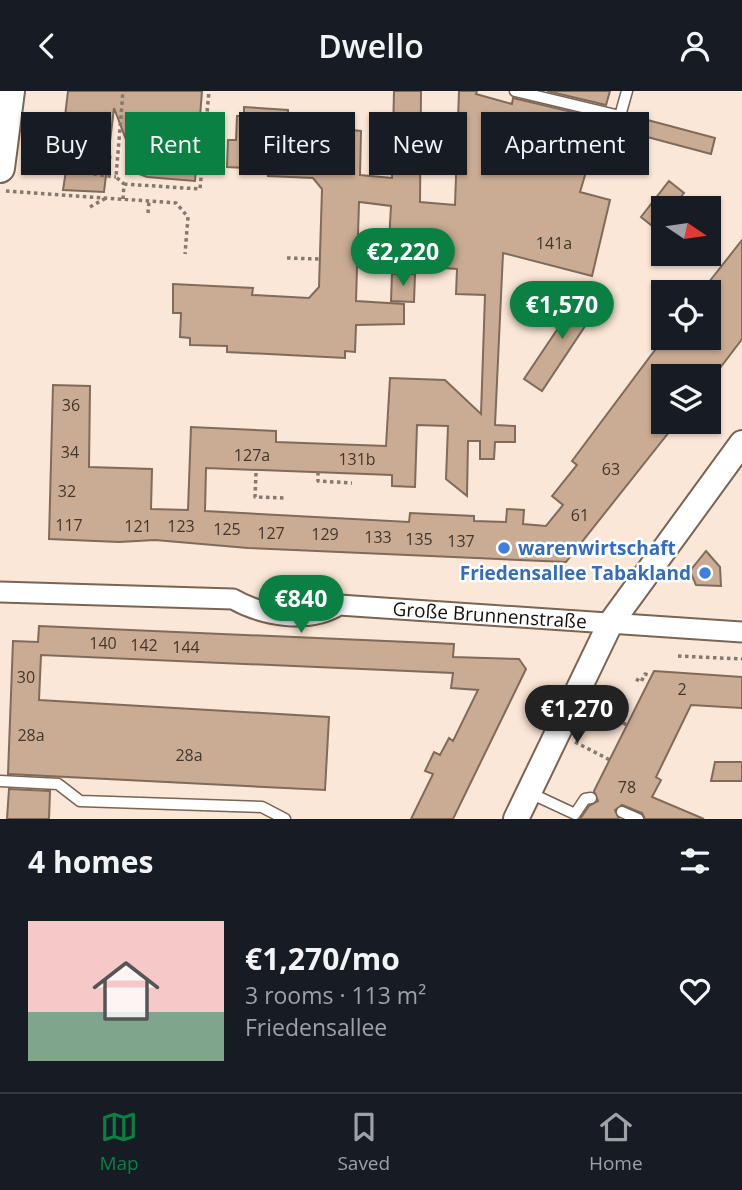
<!DOCTYPE html>
<html lang="en">
<head>
<meta charset="utf-8">
<style>
	:root { --surface:#171b24; --page:#20242c; --text:#f1f3f6; --muted:#9ea1a6; --line:#363941; --accent:#0b8043 }
	body { margin:0; font-family:"Open Sans",sans-serif; background:var(--page); color:var(--text); height:100vh; display:flex; flex-direction:column; font-size:26px; white-space:nowrap }
	* { box-sizing:border-box; margin:0 }
	p { font-size:23px; color:var(--muted) }
	.icon { flex:none; width:38px; height:38px; fill:none; stroke:currentColor; stroke-width:2; stroke-linecap:round; stroke-linejoin:round }
	.map { position:relative; height:728px; overflow:hidden }
	.details { display:flex; flex-direction:column; background:var(--surface); flex:1 }
	.details>* { flex:none }
	.guide { position:absolute; left:21px; top:21px; width:700px; height:63px; display:flex; gap:14px }
	.needle { width:46px; rotate:103deg }
	.controls { position:absolute; left:651px; top:105px; display:grid; gap:14px }
	.controls a { display:grid; place-items:center; width:70px; height:70px; border-radius:0px; background:var(--surface); box-shadow:0 2px 5px #0004; font-size:35px }
	.price { position:absolute; translate:-50% -60px; padding:0 16px; border-radius:24px; background:var(--accent); color:#fff; font-size:23px; line-height:46px; filter:drop-shadow(0 2px 4px #0008) }
	.price::after { content:''; position:absolute; left:50%; top:42px; width:21px; height:16px; margin-left:-10px; background:inherit; clip-path:polygon(0 0,100% 0,50% 100%) }
	.price.on { background:#222; color:#fff }
	ul { padding:0; list-style:none }
	li { display:flex; align-items:center; gap:21px; height:175px; padding:0 28px }
	li span { display:grid; place-items:center; flex:none; width:196px; height:140px; border-radius:0px; color:#555 }
	li>.icon { margin-inline-start:auto }
	span .icon { width:84px; height:84px; fill:#fffc; stroke-width:1 }
	li b { font-size:30px }
	h2 { display:flex; justify-content:space-between; align-items:center; height:84px; padding:0 28px; font-size:30px }
	.chip { padding:0 24px; border-radius:0px; background:var(--surface); box-shadow:0 2px 5px #0004; font-size:24px; line-height:63px }
	.chip.on { background:var(--accent); color:#fff }
	header { display:flex; justify-content:space-between; align-items:center; height:91px; padding:0 28px; background:var(--surface); font-size:32px; font-weight:600 }
	.tab-bar { display:flex; justify-content:space-around; align-items:center; height:98px; border-top:2px solid var(--line); background:var(--surface); font-size:19px; color:var(--muted) }
	.tab-bar a { display:grid; justify-items:center; gap:4px }
	.tab-bar .on { color:var(--accent) }
	.map>svg:first-child { display:block }
</style>
</head>
<body>
<header><svg class="icon" aria-label="back" viewBox="0 0 24 24"><path d="M15 5l-7 7 7 7"/></svg>Dwello<svg class="icon" aria-label="person" viewBox="0 0 24 24"><circle cx="12" cy="8" r="4"/><path d="M4 21q1-7 8-7t8 7"/></svg></header>
<div class="map">
<svg width="742" height="728" viewBox="0 0 742 728">
	<rect width="100%" height="100%" fill="#fbe7d7"/>
	<path fill="#caac94" stroke="#806a59" stroke-width="2" d="M68,0h134l-7,90 -48,-4 -8,-3 -25,-66 -10,84 -41,-2 6,-39 -8,-1z
		M394,0h27l-1,111 35,3 4,-114h18l-1,3 36,10 1,-6 89,21 -22,73 30,8 -18,76 -89,-23 -8,172 20,1v16h-20l-1,17h-14v-18h-12l-1,55 -21,-17 2,-53 -31,-1 -2,62 -23,-1v-11l-186,-7 -1,43 204,11 1,-9 64,3v5l32,1 1,-13 17,1 -1,14 23,2 17,-21 -11,-9 25,-31 -5,-4 86,-115 8,-8h43v-56l33,-42v99l-28,37h-51v46h14l-111,140 -318,-14 -93,-8 -36,2 -70,-3 4,-154 37,1 -1,81 63,2 -1,40 37,1 3,-83 85,4v11l110,4 4,-68 55,2 36,34 4,-119 -29,-1 1,-25 -53,-4 1,-21 -16,-2 2,-36 -32,-4 -3,99 48,3v20l-48,1 -1,27 -10,-1v7l-118,-6v-6l-37,-1v-7l-10,-1 1,-24h-8v-29l80,4 -1,7 57,3 10,-11 3,-98 -9,-11 -45,-2 -1,-7 -40,-2 1,-27h8l1,-24h7v-9l44,3v8l65,3 -1,9 9,1 -1,44 32,3z
		M547,0h63l-4,14z
		M640,27l75,20 -4,16 -75,-20z
		M669,90l15,12 -12,15h-9v12l-7,9 -15,-12z
		M392,183h23l-1,28 -23,-1z
		M583,200l18,11 -59,89 -18,-12z
		M706,460l14,16 1,19 -25,-1 -6,-14z
		M39,535l415,18 -1,13 66,2 7,10 -73,150h-42l22,-45 -8,-3 9,-19 6,3 9,-17 4,3 25,-51 -27,-2 2,-15 -412,-18 -2,45 290,17 -4,73 -317,-16 5,-133 25,1z
		M654,580l88,6v31l-51,-3 -35,72 5,3 -9,17 52,22h-59l-3,-6 -20,-8 -7,5 4,9h-39l9,-13 9,-5 -4,-10z
		M715,671h27v19h-31z
		M9,698l41,2 -1,28h-42z"/>
	<g fill="none" stroke-linecap="round" stroke-linejoin="round">
		<defs>
			<path id="service" d="M515,0l105,25 7,-25
				M0,690l58,3 22,17 182,6 23,12
				M530,702l45,21 10,-15 6,-1
				M622,721l16,7"/>
			<g id="minor">
				<path id="s1" d="M0,501l233,7c30,17 76,25 106,6l403,27"/>
			</g>
			<path id="tertiary" d="M516,728l94,-195 132,-181"/>
			<path id="secondary" d="M0,77l10,-77"/>
		</defs>
		<use href="#service" stroke="#7a6453" stroke-width="13"/>
		<use href="#minor" stroke="#7a6453" stroke-width="23"/>
		<use href="#tertiary" stroke="#7a6453" stroke-width="28"/>
		<use href="#secondary" stroke="#7a6453" stroke-width="32"/>
		<path stroke="#86786d" stroke-width="3.5" stroke-dasharray="3.5 3.5" stroke-linecap="butt" d="M108,66l7,1
			M24,74l92,12
			M56,78l1,-8 10,2
			M124,93l76,5 9,-98
			M6,100l170,12 12,14 -3,37
			M123,108l1,-15 -8,-7 7,-86
			M90,116l16,-9
			M148,122l1,-12
			M287,167l33,1
			M318,381v9l34,2
			M256,382l-1,24 32,1
			M678,565l64,3
			M636,588l5,3 4,-8 6,2
			M592,616l35,18
			M575,651l35,18"/>
		<use href="#service" stroke="#fff" stroke-width="10"/>
		<use href="#minor" stroke="#fff" stroke-width="19"/>
		<use href="#tertiary" stroke="#fff" stroke-width="24"/>
		<use href="#secondary" stroke="#fff" stroke-width="28"/>
	</g>
	<g fill="#3f7fe0" stroke="#fff" stroke-width="2.5">
		<circle cx="504" cy="457" r="7"/>
		<circle cx="705" cy="482" r="7"/>
	</g>
	<g text-anchor="middle" dominant-baseline="central" stroke-width="5" stroke-linejoin="round" paint-order="stroke">
		<g font-size="16" fill="#44362b">
			<text x="554" y="152">141a</text>
			<text x="71" y="314">36</text>
			<text x="70" y="361">34</text>
			<text x="252" y="364">127a</text>
			<text x="357" y="368">131b</text>
			<text x="611" y="378">63</text>
			<text x="67" y="400">32</text>
			<text x="580" y="424">61</text>
			<text x="69" y="434">117</text>
			<text x="138" y="435">121</text>
			<text x="181" y="435">123</text>
			<text x="227" y="438">125</text>
			<text x="271" y="442">127</text>
			<text x="325" y="443">129</text>
			<text x="378" y="446">133</text>
			<text x="419" y="448">135</text>
			<text x="461" y="450">137</text>
			<text x="103" y="552">140</text>
			<text x="144" y="554">142</text>
			<text x="186" y="556">144</text>
			<text x="26" y="586">30</text>
			<text x="682" y="598">2</text>
			<text x="31" y="644">28a</text>
			<text x="189" y="664">28a</text>
			<text x="627" y="696">78</text>
		</g>
		<g font-size="19" font-weight="bold" fill="#366cbe" stroke="#fff" text-anchor="start">
			<text x="518" y="457">warenwirtschaft</text>
			<text x="691" y="482" text-anchor="end">Friedensallee Tabakland</text>
		</g>
		<g font-size="19" fill="#170f08" stroke="#fff">
			<text stroke="none"><textPath href="#s1" startOffset="495">Große Brunnenstraße</textPath></text>
		</g>
	</g>
</svg>
<div class="controls">
<a><svg class="needle" viewBox="-14 -14 28 28"><path d="M0-13l5 13h-10z" fill="#e53935"/><path d="M0 13l5-13h-10z" fill="#9ea1a6"/></svg></a>
<a><svg class="icon" aria-label="locate" viewBox="0 0 24 24"><circle cx="12" cy="12" r="6"/><path d="M12 2v4M12 18v4M2 12h4M18 12h4"/></svg></a>
<a><svg class="icon" aria-label="layers" viewBox="0 0 24 24"><path d="M12 4l9 5-9 5-9-5zM3 14l9 5 9-5"/></svg></a>
</div>
<b class="price" style="left:403px;top:197px">€2,220</b>
<b class="price" style="left:562px;top:250px">€1,570</b>
<b class="price" style="left:301px;top:544px">€840</b>
<b class="price on" style="left:577px;top:654px">€1,270</b>
<div class="guide">
<a class="chip">Buy</a>
<a class="chip on">Rent</a>
<a class="chip">Filters</a>
<a class="chip">New</a>
<a class="chip">Apartment</a>
</div>
</div>
<section class="details">
<h2>4 homes<svg class="icon" aria-label="filters" viewBox="0 0 24 24"><path d="M4 7h16M4 17h16"/><circle cx="9" cy="7" r="2"/><circle cx="15" cy="17" r="2"/></svg></h2>
<ul>
<li><span style="background:linear-gradient(#f6c9c9 65%,#7fa58c 0)"><svg class="icon" aria-label="home" viewBox="0 0 24 24"><path d="M3 11l9-7 9 7M6 9v11h12V9"/></svg></span><div><b>€1,270/mo</b><p>3 rooms · 113 m²</p><p>Friedensallee</p></div><svg class="icon" aria-label="heart" viewBox="0 0 24 24"><path d="M12 20l-8-8c-3-5 5-10 8-4 3-6 11-1 8 4z"/></svg></li>
</ul>
</section>
<nav class="tab-bar">
<a class="on"><svg class="icon" aria-label="map" viewBox="0 0 24 24"><path d="M3 6l6-2 6 2 6-2v14l-6 2-6-2-6 2zM9 4v14M15 6v14"/></svg>Map</a>
<a><svg class="icon" aria-label="saved" viewBox="0 0 24 24"><path d="M7 4h10v16l-5-4-5 4z"/></svg>Saved</a>
<a><svg class="icon" aria-label="home" viewBox="0 0 24 24"><path d="M3 11l9-7 9 7M6 9v11h12V9"/></svg>Home</a>
</nav>
</body>
</html>
